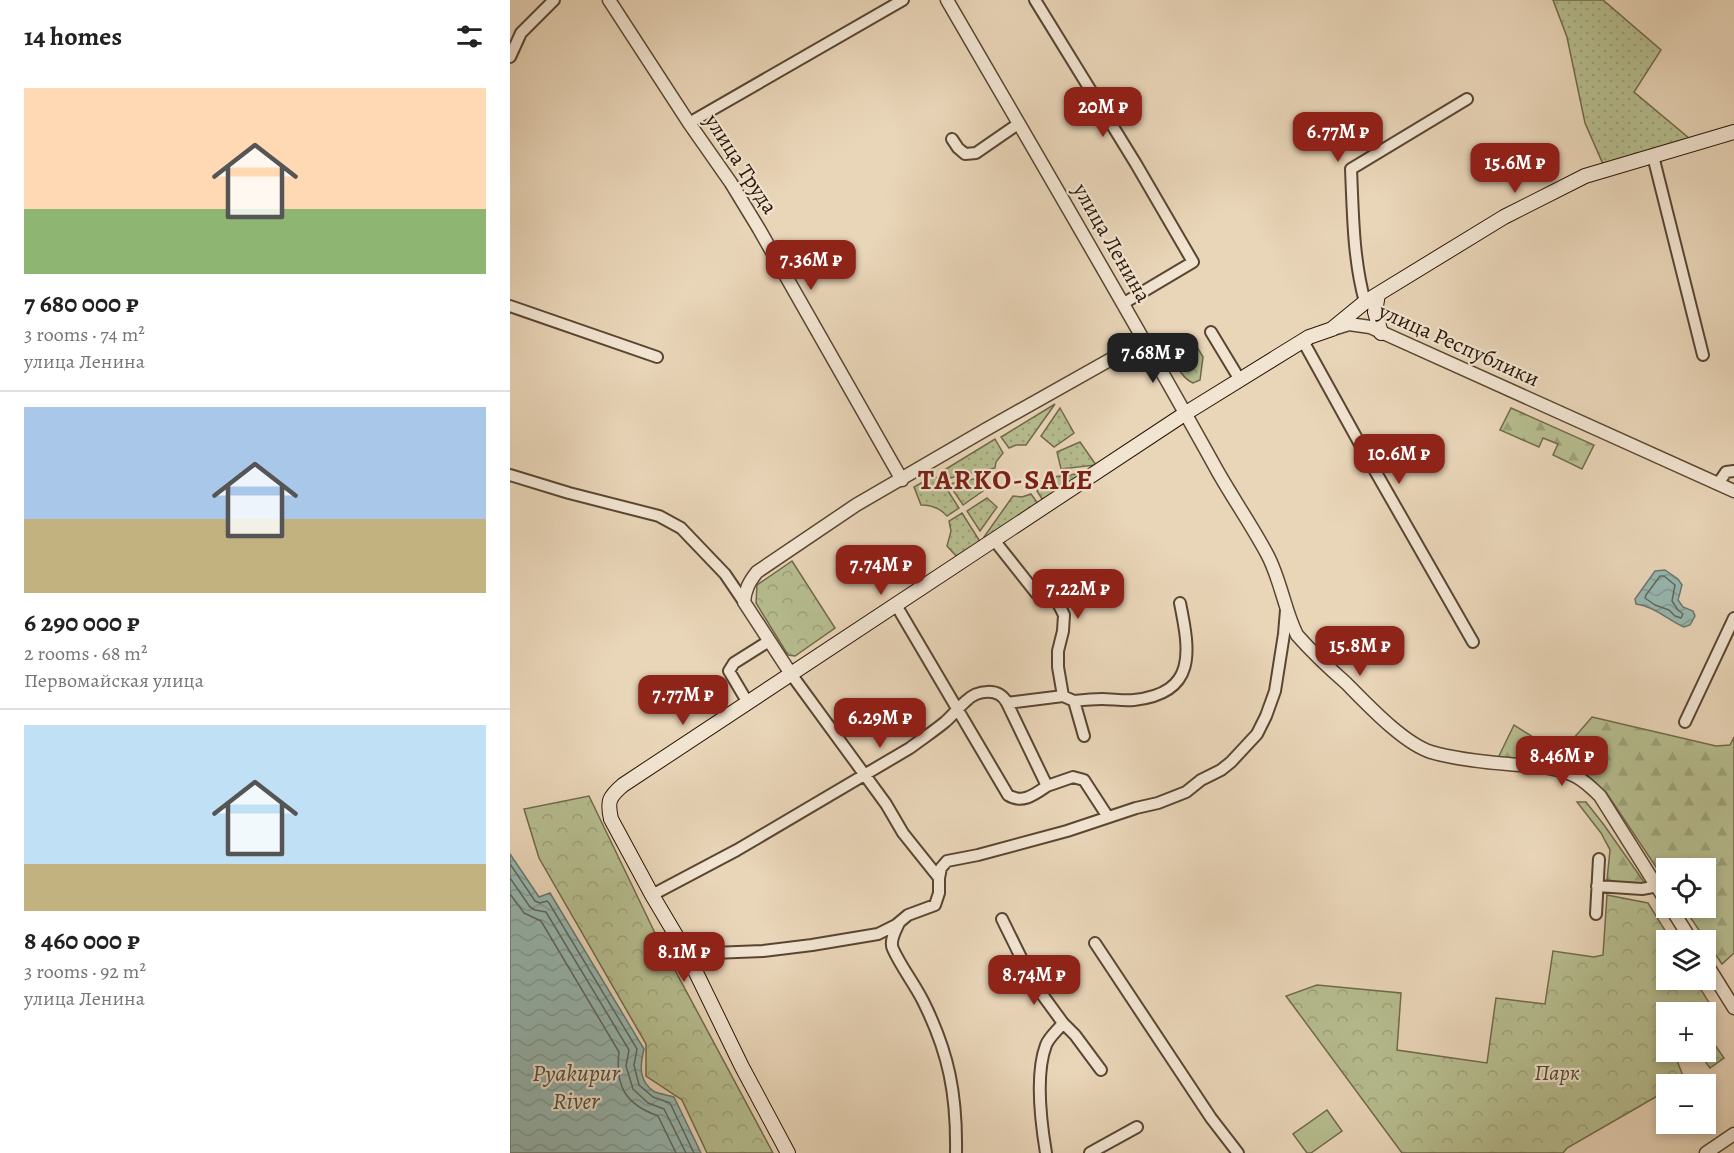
<!DOCTYPE html>
<html lang="en">
<head>
<meta charset="utf-8">
<style>
	:root { --surface:#fff; --page:#f2f2f2; --text:#222; --muted:#767676; --line:#e0e0e0; --accent:#8f2418 }
	body { margin:0; font-family:Alegreya,serif; background:var(--page); color:var(--text); height:100vh; display:flex; flex-direction:column; font-size:22px; white-space:nowrap }
	* { box-sizing:border-box; margin:0 }
	p { font-size:20px; color:var(--muted) }
	.icon { flex:none; width:33px; height:33px; fill:none; stroke:currentColor; stroke-width:2; stroke-linecap:round; stroke-linejoin:round }
	.map { position:relative; flex:1; overflow:hidden }
	.drawer { display:flex; flex-direction:column; background:var(--surface); width:510px }
	.drawer>* { flex:none }
	.fabs { position:absolute; left:1146px; top:858px; display:grid; gap:12px }
	.fabs a { display:grid; place-items:center; width:60px; height:60px; border-radius:0px; background:var(--surface); box-shadow:0 3px 9px #0003; font-size:30px }
	.price { position:absolute; translate:-50% -51px; padding:0 14px; border-radius:12px; background:var(--accent); color:#fff; font-size:20px; line-height:39px; filter:drop-shadow(0 2px 3px #0008) }
	.price::after { content:''; position:absolute; left:50%; top:36px; width:18px; height:14px; margin-left:-9px; background:inherit; clip-path:polygon(0 0,100% 0,50% 100%) }
	.price.active { background:#222; color:#fff }
	ul { padding:0; list-style:none }
	li { display:grid; align-content:center; gap:12px; height:318px; padding:0 24px }
	li+li { border-top:2px solid var(--line) }
	li span { display:grid; place-items:center; height:186px; border-radius:0px; color:#555 }
	li>.icon { margin-inline-start:auto }
	span .icon { width:108px; height:108px; fill:#fffc; stroke-width:1 }
	li b { font-size:26px }
	h2 { display:flex; justify-content:space-between; align-items:center; height:72px; padding:0 24px; font-size:26px }
	main { display:flex; flex:1; min-height:0 }
	.map>svg:first-child { display:block }
</style>
</head>
<body>
<main>
<section class="drawer">
<h2>14 homes<svg class="icon" aria-label="filters" viewBox="0 0 24 24"><path d="M4 7h16M4 17h16"/><circle cx="9" cy="7" r="2"/><circle cx="15" cy="17" r="2"/></svg></h2>
<ul>
<li><span style="background:linear-gradient(#ffd9b3 65%,#8fb573 0)"><svg class="icon" aria-label="home" viewBox="0 0 24 24"><path d="M3 11l9-7 9 7M6 9v11h12V9"/></svg></span><div><b>7 680 000 ₽</b><p>3 rooms · 74 m²</p><p>улица Ленина</p></div></li>
<li><span style="background:linear-gradient(#a9c7e8 60%,#c2b280 0)"><svg class="icon" aria-label="home" viewBox="0 0 24 24"><path d="M3 11l9-7 9 7M6 9v11h12V9"/></svg></span><div><b>6 290 000 ₽</b><p>2 rooms · 68 m²</p><p>Первомайская улица</p></div></li>
<li><span style="background:linear-gradient(#bfe0f5 75%,#c2b280 0)"><svg class="icon" aria-label="home" viewBox="0 0 24 24"><path d="M3 11l9-7 9 7M6 9v11h12V9"/></svg></span><div><b>8 460 000 ₽</b><p>3 rooms · 92 m²</p><p>улица Ленина</p></div></li>
</ul>
</section>
<div class="map">
<svg width="1224" height="1153" viewBox="0 0 1224 1153">
	<defs>
		<pattern id="grass-dots" width="8" height="8" patternUnits="userSpaceOnUse" patternTransform="scale(1.5)"><rect width="8" height="8" fill="#b6bd8f"/><path d="M2 2h.1M6 6h.1" fill="none" stroke="#9ca27a" stroke-width="1.8" stroke-linecap="round"/></pattern>
		<pattern id="forest-firs" width="22" height="20" patternUnits="userSpaceOnUse" patternTransform="scale(1.5)"><rect width="22" height="20" fill="#b6bd8f"/><path d="M5 1l3.5 6h-7zM16 11l3.5 6h-7z" fill="#9ca27a"/></pattern>
		<pattern id="park-crowns" width="20" height="18" patternUnits="userSpaceOnUse" patternTransform="scale(1.5)"><rect width="20" height="18" fill="#b6bd8f"/><path d="M2 6a3 3 0 1 1 6 0M12 15a3 3 0 1 1 6 0" fill="none" stroke="#9ca27a"/></pattern>
		<pattern id="water-waves" width="16" height="10" patternUnits="userSpaceOnUse" patternTransform="scale(1.5)"><rect width="16" height="10" fill="#97b8b2"/><path d="M0 5q4-4 8 0t8 0" fill="none" stroke="#829d98"/></pattern>
	</defs>
	<rect width="100%" height="100%" fill="#e9d5b8"/>
	<filter id="stains"><feTurbulence type="fractalNoise" baseFrequency=".00333" numOctaves="4"/><feColorMatrix values="0 0 0 0 .2 0 0 0 0 .09 0 0 0 0 .02 0 0 0 .5 -.17"/></filter>
	<radialGradient id="worn" r=".72"><stop offset=".6" stop-color="#630" stop-opacity="0"/><stop offset="1" stop-color="#630" stop-opacity=".3"/></radialGradient>
	<path fill="url(#grass-dots)" stroke="#706a4a" stroke-width="1.5" d="M1043,0h50l58,50 -27,42 56,47 -87,25 -18,-41 -18,-86z
		M545,404l-29,41h-10l-7,3 -8,-11z
		M550,408l14,25 -20,14 -13,-11z
		M485,439l8,14 -7,9 -1,6 -49,11 -5,-7z
		M570,442l16,23 -35,4 -4,-17z
		M582,472l-48,30 -7,-11 5,-5 4,-8z
		M423,476l8,4 18,28 -12,8c-7,-8 -15,-11 -26,-11l-7,-18z
		M469,478l4,13 -20,14 -14,-21z
		M521,494l8,11 -53,35 -2,-3 29,-41 9,1z
		M477,498l10,9 -17,24 -13,-20z
		M452,513l17,27 -1,7 -19,12 -12,-13 4,-15 -2,-10z"/>
	<path fill="url(#forest-firs)" stroke="#706a4a" stroke-width="1.5" d="M1001,408l83,37 -12,24 -29,-14 5,-11 -15,-6 -4,9 -39,-17z
		M1082,717l124,29 14,-1 4,-8v216l-12,11 -38,-56h22v-40h-40v14l-60,-90 -46,-28 -63,-4 17,-35 38,24 21,-10z
		M1067,802h9l18,23 45,64 -42,-9 3,-30 -9,-17z"/>
	<path fill="url(#park-crowns)" stroke="#706a4a" stroke-width="1.5" d="M684,342l9,15 -3,23 -7,3c-11,-5 -16,-17 -21,-27z
		M282,561l43,67 -40,28 -7,-1 -32,-52 1,-18z
		M79,796l65,135 119,222h-66l-25,-53 -36,-24v-32l-107,-186 -15,-49z
		M1097,895l41,8 23,37h-5v40h29l15,24 -10,8h-34v40h27l-17,6 9,23 -6,3h-13v7l-99,57 -4,5h-161l-116,-157 31,-11 84,8 -4,57 90,13 9,-65 49,6 8,-53 41,6 9,-2z
		M1196,1032l18,26 -14,10 -12,-16h8z"/>
	<path fill="#b6bd8f" stroke="#706a4a" stroke-width="1.5" d="M817,1110l15,21 -31,22h-4l-14,-19z"/>
	<path fill="url(#water-waves)" stroke="#6b786d" stroke-width="1.5" d="M1155,570l13,9 4,6 -4,15 5,7 10,4 2,5 -5,9 -6,2c-16,-7 -30,-21 -48,-23l-1,-5 20,-28z
		M0,854l29,43 11,-4 94,156c-4,16 -6,33 11,43 5,2 13,3 19,5l27,56h-191z"/>
	<g fill="none" stroke-linecap="round" stroke-linejoin="round">
		<path stroke="#60685c" stroke-width="1.5" d="M1150,576h4l11,9 -3,16 6,9 5,4 -2,4 -6,-2 -6,-6 -14,-5 -10,-7 1,-3z
			M0,864l25,37 5,2 7,-2 2,2 88,146 -3,16 5,20 14,12 17,6 24,50
			M0,878l20,29 5,3 11,2 83,138 -3,16 7,23 15,14 16,6 22,44
			M0,894l14,19 17,8 78,131c-4,34 6,52 39,64l18,37"/>
		<defs>
			<path id="minor" d="M525,0l101,164 57,98 -69,41
				M0,57l11,-24 33,-33
				M179,123l214,-123
				M442,139l6,9 7,6 11,-1 42,-29
				M1143,156l50,199
				M855,302c-12,-43 -12,-89 -14,-133l116,-70
				M0,306l147,51
				M701,332l29,48
				M793,341l63,114 107,187
				M0,475l59,18 90,23 22,12 44,46 19,28
				M1208,484l8,-12 8,-1
				M484,540l42,53 12,4 10,6 6,12 -1,16 -5,20v16l5,29 11,5 10,35
				M386,605l112,190c14,9 26,0 39,-9
				M281,674l95,130 17,29 36,45
				M553,696l-56,7 40,83 26,-9 11,3 24,37
				M564,701c9,-1 19,-2 28,-2 10,0 22,2 32,1 63,-7 56,-48 46,-97
				M238,703l-19,-32 5,-8 35,-22
				M1175,722l49,-104
				M1087,886l45,3 16,-3
				M142,895l85,-45 173,-102c12,-9 24,-17 35,-26 8,-7 13,-14 21,-21 11,-11 33,-14 41,2
				M1086,914l3,-55
				M492,919l31,63 30,41 12,12 26,35
				M389,923c-3,7 -10,18 -6,26 8,18 21,34 30,52 26,52 34,94 33,152
				M585,943l116,175 27,35
				M177,954l76,-3 49,-6 66,-11 18,-9 12,-10 27,-10 4,-12v-15l2,-10 6,-7 31,-6 89,-24 69,-23 22,-5 28,-11 15,-12 20,-10 10,-8 26,-28 9,-18 9,-25 9,-57 2,-24
				M536,1153c-5,-30 -11,-79 0,-108 3,-8 12,-15 17,-22
				M580,1153l47,-26"/>
			<path id="tertiary" d="M99,0l80,123 42,60 28,46 143,251
				M437,0c91,157 183,313 271,472 16,28 34,54 49,82 14,26 17,55 30,81 15,17 32,33 49,48 21,21 57,60 85,69 24,7 52,10 77,12 22,2 47,2 67,12 10,5 17,12 25,20l66,105
				M826,328l13,-4 21,3 364,164
				M281,674l-47,-72c1,-12 5,-20 13,-30l99,-67 129,-75 160,-90
				M1161,908l20,32
				M1196,963l28,45
				M1196,1153l28,-19"/>
			<path id="secondary" d="M868,294l-3,18 6,21
				M278,1153l-46,-86 -55,-113 -35,-59 -41,-76c-4,-18 -2,-22 12,-34l563,-372 123,-76 23,-8 33,-27 139,-85 81,-41 149,-44"/>
		</defs>
		<use href="#minor" stroke="#594632" stroke-width="14"/>
		<use href="#tertiary" stroke="#594632" stroke-width="15"/>
		<use href="#secondary" stroke="#291706" stroke-width="16"/>
		<use href="#minor" stroke="#f1e4d1" stroke-width="10"/>
		<use href="#tertiary" stroke="#f1e4d1" stroke-width="12"/>
		<use href="#secondary" stroke="#f1e4d1" stroke-width="14"/>
	</g>
	<g text-anchor="middle" dominant-baseline="central" stroke-width="4.5" stroke-linejoin="round" paint-order="stroke">
		<g font-size="22" fill="#291706" stroke="#f1e4d1">
			<text transform="translate(231 164) rotate(57)">улица Труда</text>
			<text transform="translate(602 243) rotate(60)">улица Ленина</text>
			<text transform="translate(949 345) rotate(24)">улица Республики</text>
		</g>
		<g font-size="22" font-style="italic" fill="#53492f" stroke="#f1e4d1">
			<text x="1047" y="1073">Парк</text>
		</g>
		<g font-size="24" font-style="italic" fill="#504f42" stroke="#f1e4d1">
			<text x="66" y="1073">Pyakupur<tspan x="66" dy="28">River</tspan></text>
		</g>
		<g font-size="28" font-weight="bold" letter-spacing="1.5" fill="#7a1f14" stroke="#f1e4d1">
			<text x="496" y="480">TARKO-SALE</text>
		</g>
	</g>
	<rect width="100%" height="100%" filter="url(#stains)"/>
	<rect width="100%" height="100%" fill="url(#worn)"/>
</svg>
<div class="fabs">
<a><svg class="icon" aria-label="locate" viewBox="0 0 24 24"><circle cx="12" cy="12" r="6"/><path d="M12 2v4M12 18v4M2 12h4M18 12h4"/></svg></a>
<a><svg class="icon" aria-label="layers" viewBox="0 0 24 24"><path d="M12 4l9 5-9 5-9-5zM3 14l9 5 9-5"/></svg></a>
<a>+</a>
<a>−</a>
</div>
<b class="price" style="left:593px;top:138px">20M ₽</b>
<b class="price" style="left:828px;top:163px">6.77M ₽</b>
<b class="price" style="left:1005px;top:194px">15.6M ₽</b>
<b class="price" style="left:301px;top:291px">7.36M ₽</b>
<b class="price active" style="left:643px;top:384px">7.68M ₽</b>
<b class="price" style="left:889px;top:485px">10.6M ₽</b>
<b class="price" style="left:371px;top:596px">7.74M ₽</b>
<b class="price" style="left:568px;top:620px">7.22M ₽</b>
<b class="price" style="left:850px;top:677px">15.8M ₽</b>
<b class="price" style="left:173px;top:726px">7.77M ₽</b>
<b class="price" style="left:370px;top:749px">6.29M ₽</b>
<b class="price" style="left:1052px;top:787px">8.46M ₽</b>
<b class="price" style="left:174px;top:983px">8.1M ₽</b>
<b class="price" style="left:524px;top:1006px">8.74M ₽</b>
</div>
</main>
</body>
</html>
